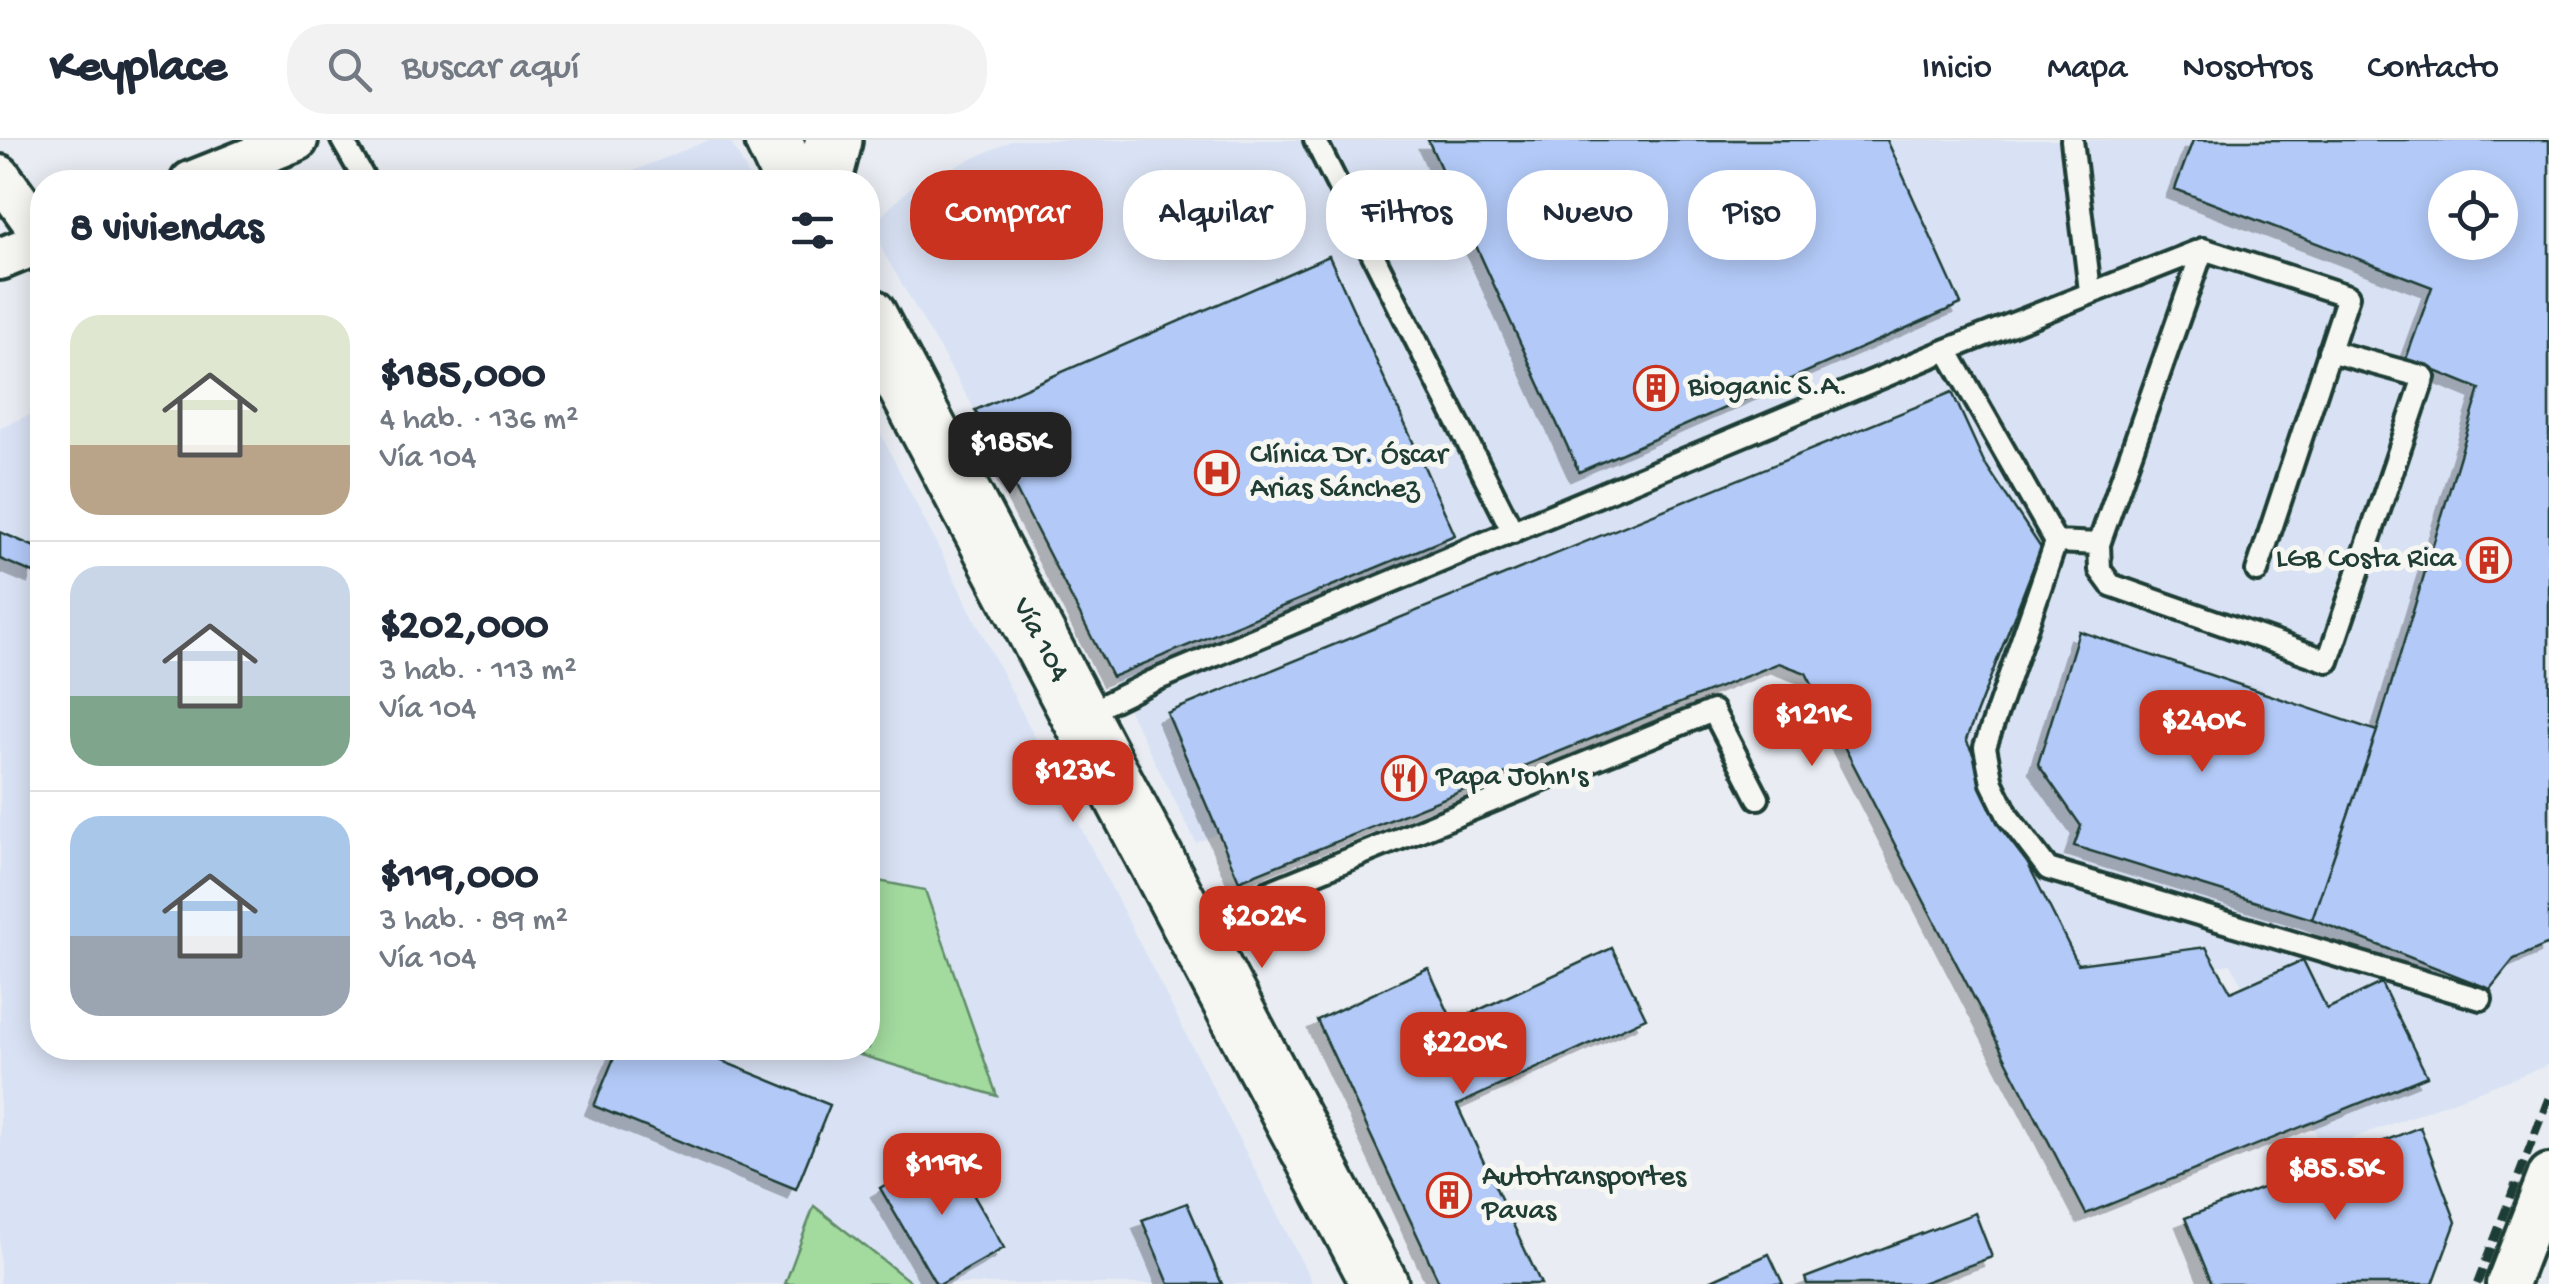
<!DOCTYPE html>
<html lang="es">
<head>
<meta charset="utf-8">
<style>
	:root { --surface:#fff; --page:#f2f2f3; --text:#1f2937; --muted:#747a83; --line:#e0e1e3; --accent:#c8321e }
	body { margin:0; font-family:"Gochi Hand",sans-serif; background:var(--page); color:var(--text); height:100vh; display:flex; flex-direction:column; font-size:38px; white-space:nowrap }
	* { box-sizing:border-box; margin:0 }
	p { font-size:32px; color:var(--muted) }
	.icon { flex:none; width:55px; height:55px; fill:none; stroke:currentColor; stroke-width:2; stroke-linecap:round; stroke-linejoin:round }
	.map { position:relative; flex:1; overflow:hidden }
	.panel { position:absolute; left:30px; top:30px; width:850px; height:890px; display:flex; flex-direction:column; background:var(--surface); border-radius:40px; box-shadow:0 5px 25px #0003 }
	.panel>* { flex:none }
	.guide { position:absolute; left:910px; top:30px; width:950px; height:90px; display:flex; gap:20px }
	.buttons { position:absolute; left:2428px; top:30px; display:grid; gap:20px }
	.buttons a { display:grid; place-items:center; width:90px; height:90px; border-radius:50%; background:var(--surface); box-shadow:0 5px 25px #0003; font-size:50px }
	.price { position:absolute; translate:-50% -85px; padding:0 22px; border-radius:20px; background:var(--accent); color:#fff; font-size:32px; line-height:65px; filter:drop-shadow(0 2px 5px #0008) }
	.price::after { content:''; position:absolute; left:50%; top:60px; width:30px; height:22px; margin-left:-15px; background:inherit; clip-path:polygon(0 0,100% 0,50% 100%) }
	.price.selected { background:#222; color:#fff }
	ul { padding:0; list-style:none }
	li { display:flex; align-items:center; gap:30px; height:250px; padding:0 40px }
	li+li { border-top:2px solid var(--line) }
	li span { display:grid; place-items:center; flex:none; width:280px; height:200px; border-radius:30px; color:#555 }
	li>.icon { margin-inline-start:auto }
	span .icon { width:120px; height:120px; fill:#fffc; stroke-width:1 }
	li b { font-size:42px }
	h2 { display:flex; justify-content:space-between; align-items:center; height:120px; padding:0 40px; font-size:42px }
	.pill { padding:0 35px; border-radius:40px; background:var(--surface); box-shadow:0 5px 25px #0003; font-size:35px; line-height:90px }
	.pill.selected { background:var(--accent); color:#fff }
	header { display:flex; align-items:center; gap:60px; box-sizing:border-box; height:140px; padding:0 50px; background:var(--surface); border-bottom:2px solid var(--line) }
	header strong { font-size:48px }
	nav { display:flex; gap:55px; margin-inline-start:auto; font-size:35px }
	.search { width:700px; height:90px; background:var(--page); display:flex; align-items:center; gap:25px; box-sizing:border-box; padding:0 35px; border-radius:40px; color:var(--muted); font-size:38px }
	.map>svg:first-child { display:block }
</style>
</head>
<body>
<header>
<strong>Keyplace</strong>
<div class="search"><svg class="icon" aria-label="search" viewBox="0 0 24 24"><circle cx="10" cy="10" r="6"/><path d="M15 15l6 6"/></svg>Buscar aquí</div>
<nav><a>Inicio</a><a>Mapa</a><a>Nosotros</a><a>Contacto</a></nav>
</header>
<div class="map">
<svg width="2549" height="1144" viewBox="0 0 2549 1144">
	<defs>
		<filter id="shadow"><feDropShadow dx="-9" dy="9" stdDeviation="0" flood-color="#0004"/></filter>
	</defs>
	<rect width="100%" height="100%" fill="#e9edf3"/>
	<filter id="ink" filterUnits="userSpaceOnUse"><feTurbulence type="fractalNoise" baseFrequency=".01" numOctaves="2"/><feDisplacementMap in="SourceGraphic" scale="20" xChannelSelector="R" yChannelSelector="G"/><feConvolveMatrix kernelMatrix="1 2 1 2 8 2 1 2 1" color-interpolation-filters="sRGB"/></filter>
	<g filter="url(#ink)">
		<path fill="#d9e2f4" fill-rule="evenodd" d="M709,0h21l22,42h-146z
			M1013,0h1536v925l-225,84 -93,-185 -145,24 -221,-434 -669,289 -84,-166 343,-142 -127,-279 -353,154 -93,-160 -4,-31 33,-32zM2445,48h55v54h-55z
			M868,269l445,875h-1313v-857l42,-17v638h826z"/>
		<path fill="#a3db9f" stroke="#618c6a" stroke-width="2.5" d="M868,739l57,11 72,206 -160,-48h31z
			M814,1066l99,78h-128z"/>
		<path fill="#b3caf8" stroke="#1f3d34" stroke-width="2.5" fill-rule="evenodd" filter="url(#shadow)" d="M1428,0h459l74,164 -382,168z
			M2193,0h356v804l-35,15 -24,30 -178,-70 65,-188 103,-342 -74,-30 26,-72 -257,-98zM2445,48h55v54h-55z
			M1329,116l126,279 -343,142 -137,-267z
			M1952,252l32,70 57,86 -75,192 112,224 128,-17 25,45 72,-32 24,49 54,-26 46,93 -341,138 -280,-541 -27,-10 -540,218 -72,-168z
			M0,392l42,18 -6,24 -36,-15z
			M2079,491l298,100 -65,188 -238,-73 7,-20 -43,-62z
			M1612,808l34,70 -189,87 84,179h-101l-123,-264 111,-52 25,54z
			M618,908h72l140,57 -34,84 -202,-83z
			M2420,987l36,95 -23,62h-221l-27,-66z
			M947,1009l57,99 -63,36h-5l-56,-96z
			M1187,1063l35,81h-53l-27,-64z
			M1975,1073l17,44 -73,27h-112l-2,-6z
			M1769,1114l14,30h-80z"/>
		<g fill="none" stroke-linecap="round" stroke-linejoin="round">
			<defs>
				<path id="service" d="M342,0l24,42
					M1315,0l198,392
					M2072,0l18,151
					M2203,109l-104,295 1,26 11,15 217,76 96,-284 -95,-26
					M1947,210l109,192 -71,205 7,36 17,35 39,51 433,130
					M2056,402l43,2
					M1081,576l70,-34 796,-332 256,-101 145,47 -91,275
					M1196,792l58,-34 459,-187 45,87"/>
				<path id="minor" d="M0,36l42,58
					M191,42l106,-42
					M0,119l42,-17
					M2507,1144l42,-109"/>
				<g id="secondary">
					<path d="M773,0l20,42"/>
					<path d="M823,42l11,-42"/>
					<path id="s1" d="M868,175l512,969"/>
				</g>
			</defs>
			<use href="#service" stroke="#1f3d34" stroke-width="28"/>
			<use href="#minor" stroke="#1f3d34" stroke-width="48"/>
			<use href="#secondary" stroke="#1f3d34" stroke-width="62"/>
			<use href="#service" stroke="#f6f6f2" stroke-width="20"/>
			<use href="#minor" stroke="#f6f6f2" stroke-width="40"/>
			<use href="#secondary" stroke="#f6f6f2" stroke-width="55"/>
			<path stroke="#1f3d34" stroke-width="8" stroke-dasharray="15 8" stroke-linecap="butt" d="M2477,1144l72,-187"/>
		</g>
	</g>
	<defs>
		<symbol id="building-ring" viewBox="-11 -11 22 22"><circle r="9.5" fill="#f6f6f2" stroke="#c8321e" stroke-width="1.5"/><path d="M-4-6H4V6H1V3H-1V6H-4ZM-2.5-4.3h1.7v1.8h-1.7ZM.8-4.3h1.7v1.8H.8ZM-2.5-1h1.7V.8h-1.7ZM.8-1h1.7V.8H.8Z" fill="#c8321e"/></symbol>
		<symbol id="hospital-ring" viewBox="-11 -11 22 22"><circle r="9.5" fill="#f6f6f2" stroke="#c8321e" stroke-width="1.5"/><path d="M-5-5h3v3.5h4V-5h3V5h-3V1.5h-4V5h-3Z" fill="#c8321e"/></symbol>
		<symbol id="restaurant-ring" viewBox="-11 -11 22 22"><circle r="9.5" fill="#f6f6f2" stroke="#c8321e" stroke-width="1.5"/><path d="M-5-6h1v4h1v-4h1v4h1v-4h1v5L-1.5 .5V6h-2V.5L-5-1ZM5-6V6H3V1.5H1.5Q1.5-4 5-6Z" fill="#c8321e"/></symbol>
	</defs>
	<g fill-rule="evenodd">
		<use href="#building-ring" x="1631" y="223" width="50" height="50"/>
		<use href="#hospital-ring" x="1192" y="308" width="50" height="50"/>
		<use href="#building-ring" x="2464" y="395" width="50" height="50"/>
		<use href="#restaurant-ring" x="1379" y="613" width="50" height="50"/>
		<use href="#building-ring" x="1424" y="1030" width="50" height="50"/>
	</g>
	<g text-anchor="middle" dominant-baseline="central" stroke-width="10" stroke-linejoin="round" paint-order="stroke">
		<g font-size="30" fill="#1f3d34" stroke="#f6f6f2" text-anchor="start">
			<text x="1688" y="248">Bioganic S.A.</text>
			<text x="1250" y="316">Clínica Dr. Óscar<tspan x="1250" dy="34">Arias Sánchez</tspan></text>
			<text x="2456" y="420" text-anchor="end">LGB Costa Rica</text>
			<text x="1436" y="638">Papa John's</text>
			<text x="1482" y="1038">Autotransportes<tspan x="1482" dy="34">Pavas</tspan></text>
		</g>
		<g font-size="30" fill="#1f3d34" stroke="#f6f6f2">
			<text stroke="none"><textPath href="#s1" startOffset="368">Vía 104</textPath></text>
		</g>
	</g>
</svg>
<div class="buttons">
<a><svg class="icon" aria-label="locate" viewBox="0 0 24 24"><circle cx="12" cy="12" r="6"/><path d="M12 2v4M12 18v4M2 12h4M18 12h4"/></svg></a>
</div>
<b class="price selected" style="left:1010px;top:357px">$185K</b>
<b class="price" style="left:1812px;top:629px">$121K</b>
<b class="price" style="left:2202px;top:635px">$240K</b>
<b class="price" style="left:1073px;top:685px">$123K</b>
<b class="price" style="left:1262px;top:831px">$202K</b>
<b class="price" style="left:1463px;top:957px">$220K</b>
<b class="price" style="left:942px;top:1078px">$119K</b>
<b class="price" style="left:2335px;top:1083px">$85.5K</b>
<div class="guide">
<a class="pill selected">Comprar</a>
<a class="pill">Alquilar</a>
<a class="pill">Filtros</a>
<a class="pill">Nuevo</a>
<a class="pill">Piso</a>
</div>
<section class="panel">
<h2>8 viviendas<svg class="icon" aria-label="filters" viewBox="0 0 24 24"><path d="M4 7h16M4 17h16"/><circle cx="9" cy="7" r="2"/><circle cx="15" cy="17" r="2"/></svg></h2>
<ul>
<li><span style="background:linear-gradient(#dfe7d0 65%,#b9a48a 0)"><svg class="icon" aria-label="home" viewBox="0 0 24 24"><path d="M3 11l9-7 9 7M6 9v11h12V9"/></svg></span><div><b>$185,000</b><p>4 hab. · 136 m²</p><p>Vía 104</p></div></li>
<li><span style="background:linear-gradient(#c9d6e8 65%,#7fa58c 0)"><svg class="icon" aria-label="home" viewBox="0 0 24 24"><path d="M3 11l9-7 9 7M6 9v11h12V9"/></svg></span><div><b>$202,000</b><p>3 hab. · 113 m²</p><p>Vía 104</p></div></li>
<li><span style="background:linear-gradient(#a9c7e8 60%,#9aa5b1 0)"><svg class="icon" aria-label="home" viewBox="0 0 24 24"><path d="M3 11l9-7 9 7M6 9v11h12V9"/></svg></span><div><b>$119,000</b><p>3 hab. · 89 m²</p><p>Vía 104</p></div></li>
</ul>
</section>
</div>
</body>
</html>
